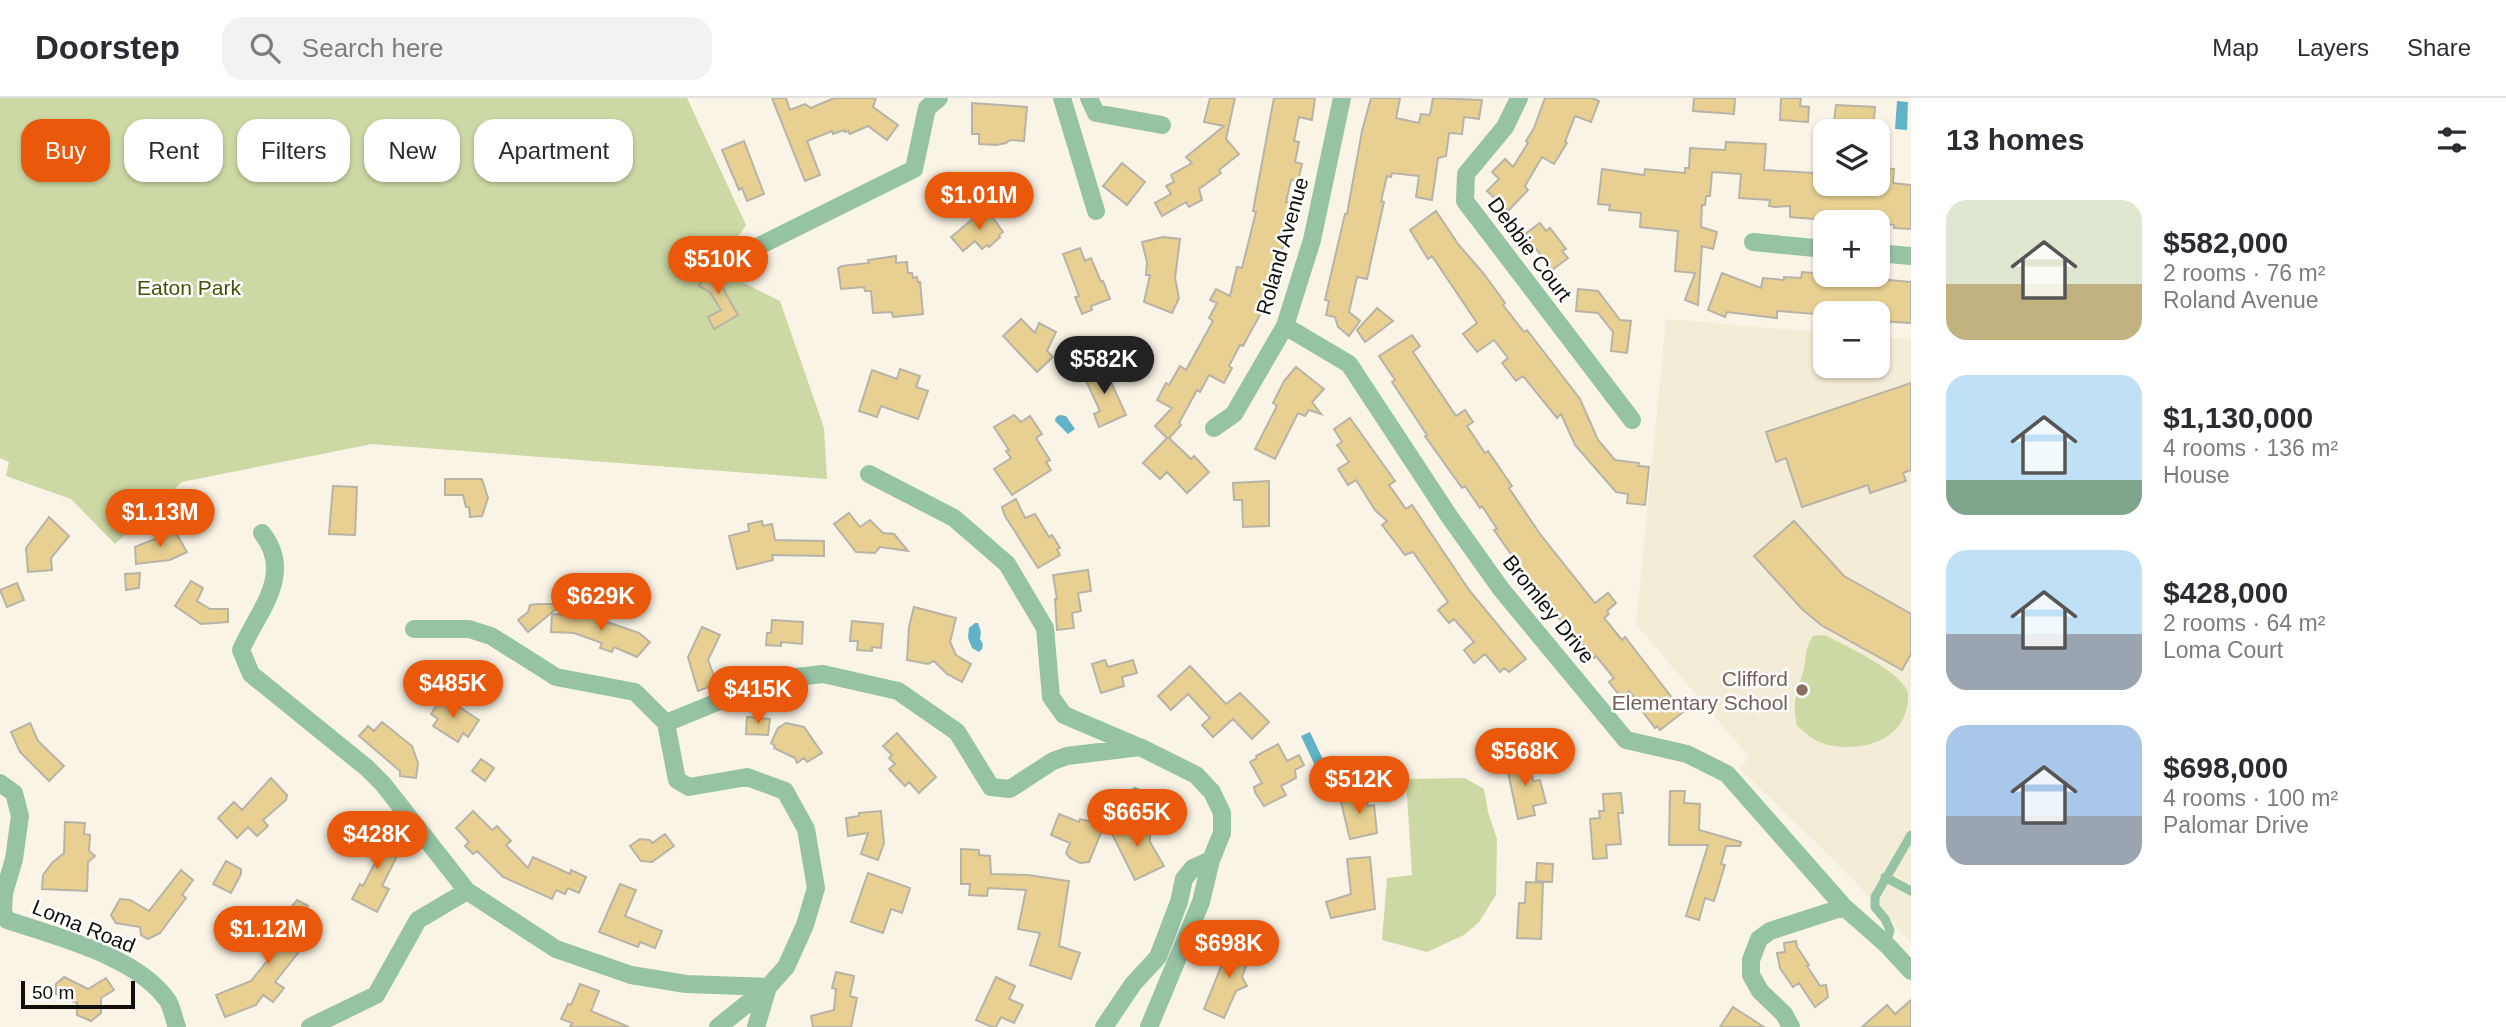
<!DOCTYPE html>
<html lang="en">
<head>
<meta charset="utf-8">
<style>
	:root { --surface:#fff; --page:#f2f2f3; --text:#2b2b33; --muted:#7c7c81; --line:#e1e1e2; --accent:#ea580c }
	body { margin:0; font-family:Helvetica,sans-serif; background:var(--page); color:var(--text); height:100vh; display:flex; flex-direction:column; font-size:26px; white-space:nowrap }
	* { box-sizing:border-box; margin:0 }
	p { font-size:23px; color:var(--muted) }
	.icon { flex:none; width:38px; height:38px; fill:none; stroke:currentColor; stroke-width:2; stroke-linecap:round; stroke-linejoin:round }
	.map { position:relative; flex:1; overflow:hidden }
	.side { display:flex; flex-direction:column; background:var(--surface); width:595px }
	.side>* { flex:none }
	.banner { position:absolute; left:21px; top:21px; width:665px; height:63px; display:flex; gap:14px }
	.fabs { position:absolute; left:1813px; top:21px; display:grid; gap:14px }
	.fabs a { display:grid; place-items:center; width:77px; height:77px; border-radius:14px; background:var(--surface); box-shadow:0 2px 5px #0004; font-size:35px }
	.scale { position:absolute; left:21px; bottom:18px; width:114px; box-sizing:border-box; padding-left:7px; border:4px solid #110f0b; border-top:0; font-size:19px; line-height:24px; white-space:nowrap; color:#110f0b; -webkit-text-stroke:5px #fff; paint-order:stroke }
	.price { position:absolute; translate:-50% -60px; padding:0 16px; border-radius:24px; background:var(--accent); color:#fff; font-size:23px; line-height:46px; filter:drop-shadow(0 2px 4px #0008) }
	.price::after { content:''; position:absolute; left:50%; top:42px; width:21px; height:16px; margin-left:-10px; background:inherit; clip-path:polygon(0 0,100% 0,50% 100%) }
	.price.active { background:#222; color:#fff }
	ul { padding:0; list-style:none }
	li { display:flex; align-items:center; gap:21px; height:175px; padding:0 35px }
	li span { display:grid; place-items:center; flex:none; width:196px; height:140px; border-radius:21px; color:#555 }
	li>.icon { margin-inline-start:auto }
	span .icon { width:84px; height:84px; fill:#fffc; stroke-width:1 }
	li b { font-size:30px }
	h2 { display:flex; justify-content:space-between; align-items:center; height:84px; padding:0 35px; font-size:30px }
	.chip { padding:0 24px; border-radius:21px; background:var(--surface); box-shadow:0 2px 5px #0004; font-size:24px; line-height:63px }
	.chip.active { background:var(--accent); color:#fff }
	header { display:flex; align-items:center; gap:42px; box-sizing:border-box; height:98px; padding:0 35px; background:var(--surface); border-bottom:2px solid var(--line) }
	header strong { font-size:33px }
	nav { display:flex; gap:38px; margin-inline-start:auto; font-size:24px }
	.search { width:490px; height:63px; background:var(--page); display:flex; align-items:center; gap:18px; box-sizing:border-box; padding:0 24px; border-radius:21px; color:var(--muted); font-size:26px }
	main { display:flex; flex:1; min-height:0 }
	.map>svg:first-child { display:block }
</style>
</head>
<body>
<header>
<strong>Doorstep</strong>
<div class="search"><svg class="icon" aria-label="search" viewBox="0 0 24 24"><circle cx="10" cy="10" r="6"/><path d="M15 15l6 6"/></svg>Search here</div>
<nav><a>Map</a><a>Layers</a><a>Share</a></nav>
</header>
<main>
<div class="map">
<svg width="1911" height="929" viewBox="0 0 1911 929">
	<rect width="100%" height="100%" fill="#f9f4e6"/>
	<path fill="#f3ecd6" d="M1666,221l159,14v33h53v-29l33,3v603l-62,-68 -110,-107 10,-11 -113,-133z"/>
	<path fill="#ccd9a4" d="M0,0h687l59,127 -15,21 5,33 44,22 44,127 3,51 -455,-35 -190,38 -67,62 -44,-45 -65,-23 3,-14 -9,-4z
		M1825,537c22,12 73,34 83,57 3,53 -56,63 -89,50 -7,-3 -15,-11 -22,-16 -5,-24 -1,-31 6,-54 5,-16 0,-20 10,-36z
		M1465,680l19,11 4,23 9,27 -1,56 -17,27 -15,13 -37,17 -45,-12 5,-62 25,-3 -6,-96z"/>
	<path fill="#63b3c8" d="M1897,3l11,1 -1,28 -12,-1z
		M1060,317l6,1 9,13 -7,5 -13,-13 1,-4z
		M975,525h3l3,9 -1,7 3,5 -1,5 -3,3 -7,-4 -4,-10 1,-10z
		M1310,634l18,38 -9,4 -18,-38z
		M1135,689l12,5 7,-1 2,3v7l-9,4 -5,-4 -9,-1 -3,-10z"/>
	<path fill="#e7d092" stroke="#b8b3a6" stroke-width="2" d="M772,0h14l4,12 15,-6 6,4 23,-10h42l-3,9 25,18 -11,15 -19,-14 -18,8 -2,-3 -3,1 -1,-2 -11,4 -1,-3 -25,10 13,34 -15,6z
		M1210,0h25l-9,41 13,15 -20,16 2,3 -22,16 3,11 -13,7 -3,-5 -24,14 -7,-13 16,-9 -5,-8 8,-4 -3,-7 21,-12 -6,-6 38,-31 -20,-4z
		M1274,0h41l-3,22 -13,-3 -5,24 5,1 -4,20 7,2 -4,17 -7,-1 -5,22 7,1 -19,82 -7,1 -5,25 -19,35 -3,-1 -11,21 3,2 -8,15 -15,-8 -9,17 -3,-2 -18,33 2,2 -12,13 22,21 3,-3 15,16 -22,21 -20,-21 -7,7 -17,-16 24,-25 -12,-12 17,-18 -15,-8 9,-17 3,2 11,-19 6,4 27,-49 -4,-3 8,-15 -7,-3 6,-11 14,7 7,-29 5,1 14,-56 -3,-1z
		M1371,0h29l-4,20 23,5 2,-9 9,1 3,-17 49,2 -3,19 -15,-2 -2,17 -13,-1 -3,23 -8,2 -6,42 -16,-3 3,-21 -27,-3 -1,4 -4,-1 -6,25 3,1 -17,77 -10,-2 -8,35 11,9 -11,15 -11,-9 -3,-10 -9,-2 3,-14 -4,-1 20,-86h2l15,-83z
		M1545,0h47l7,3 -8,21 -16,-6 -10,26 2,1 -13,21 -12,-7 -17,29 3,4 -20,21 -21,-20 12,-12 -7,-7 13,-13 8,8 15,-24 -2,-2 8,-13z
		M1694,0h41l-1,16 -41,-3z
		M1781,0h20l-1,8 9,1 -1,15 -28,-2z
		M972,5l55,4 -3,34 -14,-1 -4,3 -10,2 -17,-1v-10h-7z
		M1836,7l39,2 -2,20h-9v4h-31z
		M744,43l20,53 -17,7 -5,-13 -3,2 -17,-40z
		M1726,44l40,2 -2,26 50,3 2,-27h9v38l47,3v-3h6v-16l16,1 -1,14 18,2v44l-17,-1v-3l-22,-3 1,-9 -24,-2 -1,11 -58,-5v-11l-15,1 -6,-1 1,-6 -31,-2 2,-24 -29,-2 -2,24h-4l-1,9h-3l-1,22 16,5 -4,17 -11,-3 -4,59 -13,-5 10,-27 -20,-2 3,-40 -38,-4 1,-14 -32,-3 1,-5 -12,-1 4,-35 42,6 1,-6 40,4v-5h4l1,-20 35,2z
		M1122,65l23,19 -18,23 -24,-19z
		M986,110l17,24 -4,3 1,2 -11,10 -2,-2 -5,4 -7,-8 -12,10 -12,-14z
		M1436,113l22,33 26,30 21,29 -2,2 21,27 3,-2 53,69 18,41 17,20 24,3 -1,3 11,1 -4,38 -18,-2 1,-9 -12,-2 -41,-47 -14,-31 -4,4 -34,-42 -7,5 -14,-18 6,-5 -14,-18 -17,12 -14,-18 14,-11 -45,-67 -4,3 -18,-29z
		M1540,125l6,8 4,-3 16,21 -4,2 6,7 -16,12 -27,-36z
		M1163,139l17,2 -5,39 4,20 -7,15 -28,-11 6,-27h-4l1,-13 -5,-20z
		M1080,150l5,13 6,-3 10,24 2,-1 7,18 -19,7 1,4 -10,4 -7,-17 4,-1 -16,-42z
		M896,158v7l11,-1 1,11h4l1,5 4,-1 1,5h2l3,32 -30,3 -1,-5 -19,1 -2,-22h-6l-1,-4 -23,2 -3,-21 4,-2 27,-3 -1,-3z
		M715,159l8,13 -5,10 20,35 -24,14 -6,-12 13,-7 -11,-18 -11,-6z
		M1802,174l109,10v41l-33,-2v-8l-63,-1v2l-38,-3v7l-50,-6 -2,5 -17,-7 14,-37 39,15 2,-10 21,2v-3l17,1z
		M1578,191l20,2 22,29 11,1 -4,32 -16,-2 2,-19 -15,-19 -22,-2z
		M1377,210l16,13 -28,21 -8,-12z
		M1021,221l14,14 4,-10 17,9 -9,19 6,6 -16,15 -34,-36z
		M1412,237l8,11 -7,6 43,64 9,-6 8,12 -6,4 18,27 3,-2 15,22 9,13 -3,2 31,46 55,69 13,-10 8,10 -9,8 2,3 -5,4 18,22 3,-3 58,75 -23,18 -3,-4 -2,2 -12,-16 2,-1 -16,-20 -8,6 -12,-15 5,-4 -18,-22 -2,2 -16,-20 -2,2 -44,-56 -38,-54 3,-1 -15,-23 -2,2 -15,-22 -3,2 -37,-52 2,-1 -35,-53 3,-2 -16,-24z
		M1103,266l23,51 -27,12 -5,-13 6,-3 -17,-37z
		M1296,269l28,22 -12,13 9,12 -12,-4 -4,6 -7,-3 -23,46 -20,-10 22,-43 -4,-3 11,-22z
		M900,271l20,7 -4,11 12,4 -10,28 -37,-13 -4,11 -18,-6 13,-41 25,9z
		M1911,285v87l-8,3 3,8 -36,12 -2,-8 -66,22 -16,-49 -10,4 -10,-30z
		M1014,317l7,7 9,-6 12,18 -6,4 14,22 -4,2 5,8 -39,25 -18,-26 17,-11 -5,-7 3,-1 -15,-23z
		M1350,320l45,63 -6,4 17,24 6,-4 57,85 57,69 -17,13 -5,-4 -4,4 -15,-18 -11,9 -10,-13 10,-8 -20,-23 -5,4 -11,-13 10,-8 -35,-50 -8,3 -23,-30 5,-4 -12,-11 -19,-30 -8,5 -10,-16 11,-7 -12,-17 5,-3 -8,-13z
		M445,381h37l6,19 -6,18 -12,1 -1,-10h-3l-3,-12h-18z
		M1269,383v45l-26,1 -1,-27h-8l-1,-17z
		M333,388l24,1 -2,48 -26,-1z
		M1016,401l9,19 10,-4 14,23 3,-2 8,13 -3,1 3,6 -22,13 -33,-52 -3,-9z
		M849,415l11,14 10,-7 13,13 11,1 14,17 -28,-4 -5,6 -19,-1 -22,-28z
		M49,419l20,19 -18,22 1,12 -24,2 -2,-24z
		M762,423l1,5 9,-2 3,16 49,1v15l-52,-1 1,5 -36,9 -8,-33 20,-5 -1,-7z
		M1794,423l50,55 67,38v40l-9,16 -81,-45 -19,-16 -48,-53z
		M175,433l12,21 -17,8 -34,4 -1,-17z
		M1088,472l3,21 -13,2 3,18 -9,2 2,15 -17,2 -2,-31h2l-4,-24z
		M140,475l-1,15 -13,2 -1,-16z
		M191,483l12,7 -6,13 13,8h18v13l-27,2 -26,-18z
		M17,485l7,17 -17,7 -7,-17z
		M539,506h23l-34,28 -10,-12 10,-8 2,-7z
		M914,509l42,11 -6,24 6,13 15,9 -9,18 -15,-8 -13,-13 -6,3 -21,-4 2,-33z
		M552,516l38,2 49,17 11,9 -13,15 -23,-10 -2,5 -12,-4 2,-5 -28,-10 -23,-1z
		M772,522l31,2 -1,22 -21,-2v4l-15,-1 1,-12h4z
		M852,523l31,3 -2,24 -9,-1v4l-15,-1 1,-9h-8z
		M702,529l18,8 -12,25 9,24 -19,7 -10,-34z
		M1105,562l3,7 25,-7 4,13 -15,4 2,9 -23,7 -9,-29z
		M1190,568l36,38 14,-11 29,29 -17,17 -19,-20 -20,18 -11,-12 8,-7 -22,-24 -17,16 -13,-14z
		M443,598l36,24 -11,17 -5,-4 -5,9 -25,-16 5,-7 -7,-5z
		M747,619l23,2 -2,16 -22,-1z
		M382,624l30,24 6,17 -2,15 -16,-2v-5l-41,-35 9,-10 6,5z
		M30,625l8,18 26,25 -15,15 -29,-29 -9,-20z
		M786,625l18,4 18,26 -15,9 -3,-4 -7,5 -2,-5 -21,-10 1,-2 -4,-3 7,-15z
		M897,635l39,44 -17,16 -10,-11 -4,4 -16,-17 6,-5 -6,-6 3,-3 -9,-9z
		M1278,646l9,17 12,-6 5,10 -9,5 1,8 -15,8 5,9 -22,11 -9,-14 -1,-5 8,-4 -12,-21 7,-4 -1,-2z
		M1528,660l5,23 7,-1 6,23 -13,3 2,9 -17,4 -12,-56z
		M481,661l13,9 -9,13 -13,-10z
		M271,680l16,17 -1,5 -23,20 5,6 -11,10 -9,-9 -11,11 -19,-20 16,-16 8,8z
		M1670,693h15l-1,12 16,1 -1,26 42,12 -1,4h-14l-5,18 4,1 -11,36 -9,-3 -6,22 -13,-4 22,-71h-39z
		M1365,694l3,14 6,-1 3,28 -27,6 -10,-41z
		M1621,695l2,20h-5l3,31 -15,1 1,13 -14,1 -3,-40 10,-1 -1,-7h5l-1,-17z
		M473,713l19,19 5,-4 14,15 -5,4 22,23 5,-11 37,17 1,-4 15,7 -7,16 -11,-5 -3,6 -9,-4 -4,9 -49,-22 -26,-26 -4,3 -8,-8 4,-4 -13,-14z
		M881,713l3,32 -6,17 -17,-6 7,-21 -20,3 -2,-18 13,-2v-3z
		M1059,716l20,8 1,-3 12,3 11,6 -14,34 -9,1 -10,-5 -4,-5 4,-10 -19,-8z
		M1135,721l15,16v7l14,24 -29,14 -24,-48z
		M65,724l20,1 -1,11 6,1 -1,16 6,5 -7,6 -1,29 -45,-2 1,-14 9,-12 12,-10z
		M382,730l11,16 -4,3 7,11 -14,28 7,3 -12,23 -25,-13 8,-15 3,2 13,-25 -13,-20z
		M665,736l9,12 -22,16 -11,-1 -11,-15 10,-7 10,1 2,3z
		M961,751l18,1v5l11,1 1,18 37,1 41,6 -10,65 21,7 -9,26 -41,-14 10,-32 -22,-4 8,-39 -38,-2 -1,8 -18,-1 1,-11h-9z
		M1370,759l5,52 -44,9 -5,-16 25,-8 -4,-35z
		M226,763l15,8v5l-10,19 -18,-9z
		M1537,765l16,1 -1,18 -16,-1z
		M181,772l12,10 -11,15 4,3 -26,35 -12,6 -7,-4 -1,-8 -24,-4 -5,-8 9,-16 10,1 19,11z
		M868,775l42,15 -8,25 -11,-4 -8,24 -32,-11z
		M1526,784l17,1 -2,56 -24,-1 2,-35h6z
		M620,786l16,6 -11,26 37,15 -7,17 -15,-6 -2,5 -39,-15z
		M297,802l11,6 -3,5 4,3 -20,24 13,10 -27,34 9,6 -11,14 -10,-7 -7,10 -31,12 -9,-22 35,-14 25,-31 -12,-9z
		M1796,843l1,6 12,18 -2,1 13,20 6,-1 2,12 -13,10 -16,-24 -6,4 -13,-19 -3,-15 8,-1 -1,-9z
		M1231,844l21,8 -10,27 5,9 -11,5 -12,27 -20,-9z
		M836,874l18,4 -4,20 7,2 -6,29h-38l-2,-11 23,-6 2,-21 -4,-1z
		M64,879l24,12 18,-11 8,12 -13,8v15l-10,8 -14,-6v-12l-21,-9v-10z
		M996,879l19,9 -6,13 14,6 -9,18 -13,-6 -5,10h-4l-16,-7z
		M580,886l19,7 -8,20 38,16h-59l2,-4 -11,-4 7,-15 3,1z
		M1911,902v27h-49l25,-22 8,9z
		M1733,909l31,20h-44z"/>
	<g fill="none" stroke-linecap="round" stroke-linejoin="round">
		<path stroke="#96c3a4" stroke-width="9" d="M1885,779l26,14
			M1886,846l4,-14 -5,-11 -10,-12v-10l36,-62"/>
		<path stroke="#96c3a4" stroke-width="18" d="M1062,0l34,113
			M1089,0l7,15 66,12
			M1519,0l-14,29 -39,47 -1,27 167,219
			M1753,144l72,7
			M753,151l161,-80 13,-61 12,-10
			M1878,155l33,3
			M1285,228l64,38 100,152 52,73 125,151 61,14 40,20 117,133
			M1214,330l20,-14 51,-88 27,-86 30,-142
			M869,376l85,44 53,46 38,64 6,69 13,18 75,32
			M262,435c33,42 -5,79 -21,117l10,24 116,94 16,16 84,107
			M414,531h55l22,7 65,41 79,15 31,31
			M666,625l105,-43 52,-6 75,17 59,41 34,55 19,2 43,-28 14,-5 73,-9 56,28 16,17 10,21v20l-11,27 -10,42 -52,125
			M666,625l11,57 12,7 58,-10 38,14 21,38 10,59 -11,37 -19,42 -18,20 -50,40
			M0,685l14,10 6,23 -6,43 -10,34 -1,19 4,8c50,17 130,36 161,81 4,7 6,18 9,26
			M310,929l66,-32 42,-75 49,-29 89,58 75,26 55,9 82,3
			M756,929l12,-40
			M1104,929l29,-43 25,-27 21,-55 5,-23 9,-11 18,-8
			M1791,929l-7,-13 -24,-23 -9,-16v-15l8,-21 11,-8 74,-24 42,37 25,27"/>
	</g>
	<circle fill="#8d6e63" stroke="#fff" stroke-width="2.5" cx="1802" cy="592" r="7"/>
	<g text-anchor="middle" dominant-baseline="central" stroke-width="5" stroke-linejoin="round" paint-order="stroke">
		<g font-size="21" fill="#110f0b" stroke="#fff">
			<text transform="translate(1282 148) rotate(-74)">Roland Avenue</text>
			<text transform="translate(1530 151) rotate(53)">Debbie Court</text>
			<text transform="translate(1549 511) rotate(51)">Bromley Drive</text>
			<text transform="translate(84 828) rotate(22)">Loma Road</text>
		</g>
		<g font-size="21" fill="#455109" stroke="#fff">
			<text x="189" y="189">Eaton Park</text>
		</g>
		<g font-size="21" fill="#785e54" stroke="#fff" text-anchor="end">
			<text x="1788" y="580">Clifford<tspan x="1788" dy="24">Elementary School</tspan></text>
		</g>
	</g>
</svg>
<div class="fabs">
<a><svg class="icon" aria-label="layers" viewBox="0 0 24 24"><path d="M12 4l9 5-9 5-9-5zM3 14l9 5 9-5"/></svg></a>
<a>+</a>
<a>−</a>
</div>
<div class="scale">50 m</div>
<b class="price" style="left:979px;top:134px">$1.01M</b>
<b class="price" style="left:718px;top:198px">$510K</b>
<b class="price active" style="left:1104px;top:298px">$582K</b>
<b class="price" style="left:160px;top:451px">$1.13M</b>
<b class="price" style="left:601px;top:535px">$629K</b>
<b class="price" style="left:453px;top:622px">$485K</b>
<b class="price" style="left:758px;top:628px">$415K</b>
<b class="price" style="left:1525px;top:690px">$568K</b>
<b class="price" style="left:1359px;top:718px">$512K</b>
<b class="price" style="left:1137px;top:751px">$665K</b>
<b class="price" style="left:377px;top:773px">$428K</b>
<b class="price" style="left:268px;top:868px">$1.12M</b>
<b class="price" style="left:1229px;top:882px">$698K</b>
<div class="banner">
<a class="chip active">Buy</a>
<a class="chip">Rent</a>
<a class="chip">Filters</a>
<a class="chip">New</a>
<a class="chip">Apartment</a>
</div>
</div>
<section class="side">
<h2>13 homes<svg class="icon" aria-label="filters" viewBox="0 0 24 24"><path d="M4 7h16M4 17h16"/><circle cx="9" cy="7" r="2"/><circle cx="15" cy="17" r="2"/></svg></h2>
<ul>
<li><span style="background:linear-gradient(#dfe7d0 60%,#c2b280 0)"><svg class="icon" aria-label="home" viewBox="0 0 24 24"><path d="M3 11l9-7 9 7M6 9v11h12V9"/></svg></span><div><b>$582,000</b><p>2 rooms · 76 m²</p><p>Roland Avenue</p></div></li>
<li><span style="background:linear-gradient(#bfe0f5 75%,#7fa58c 0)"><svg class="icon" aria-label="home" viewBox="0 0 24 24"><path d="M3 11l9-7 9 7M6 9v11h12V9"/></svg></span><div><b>$1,130,000</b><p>4 rooms · 136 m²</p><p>House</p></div></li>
<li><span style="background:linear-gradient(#bfe0f5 60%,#9aa5b1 0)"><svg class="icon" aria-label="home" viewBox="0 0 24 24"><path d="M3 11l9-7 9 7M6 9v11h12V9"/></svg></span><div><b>$428,000</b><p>2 rooms · 64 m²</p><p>Loma Court</p></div></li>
<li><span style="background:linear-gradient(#a9c7e8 65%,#9aa5b1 0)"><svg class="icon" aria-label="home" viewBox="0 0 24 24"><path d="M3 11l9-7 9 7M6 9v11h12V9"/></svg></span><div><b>$698,000</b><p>4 rooms · 100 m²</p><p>Palomar Drive</p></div></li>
</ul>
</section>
</main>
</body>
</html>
